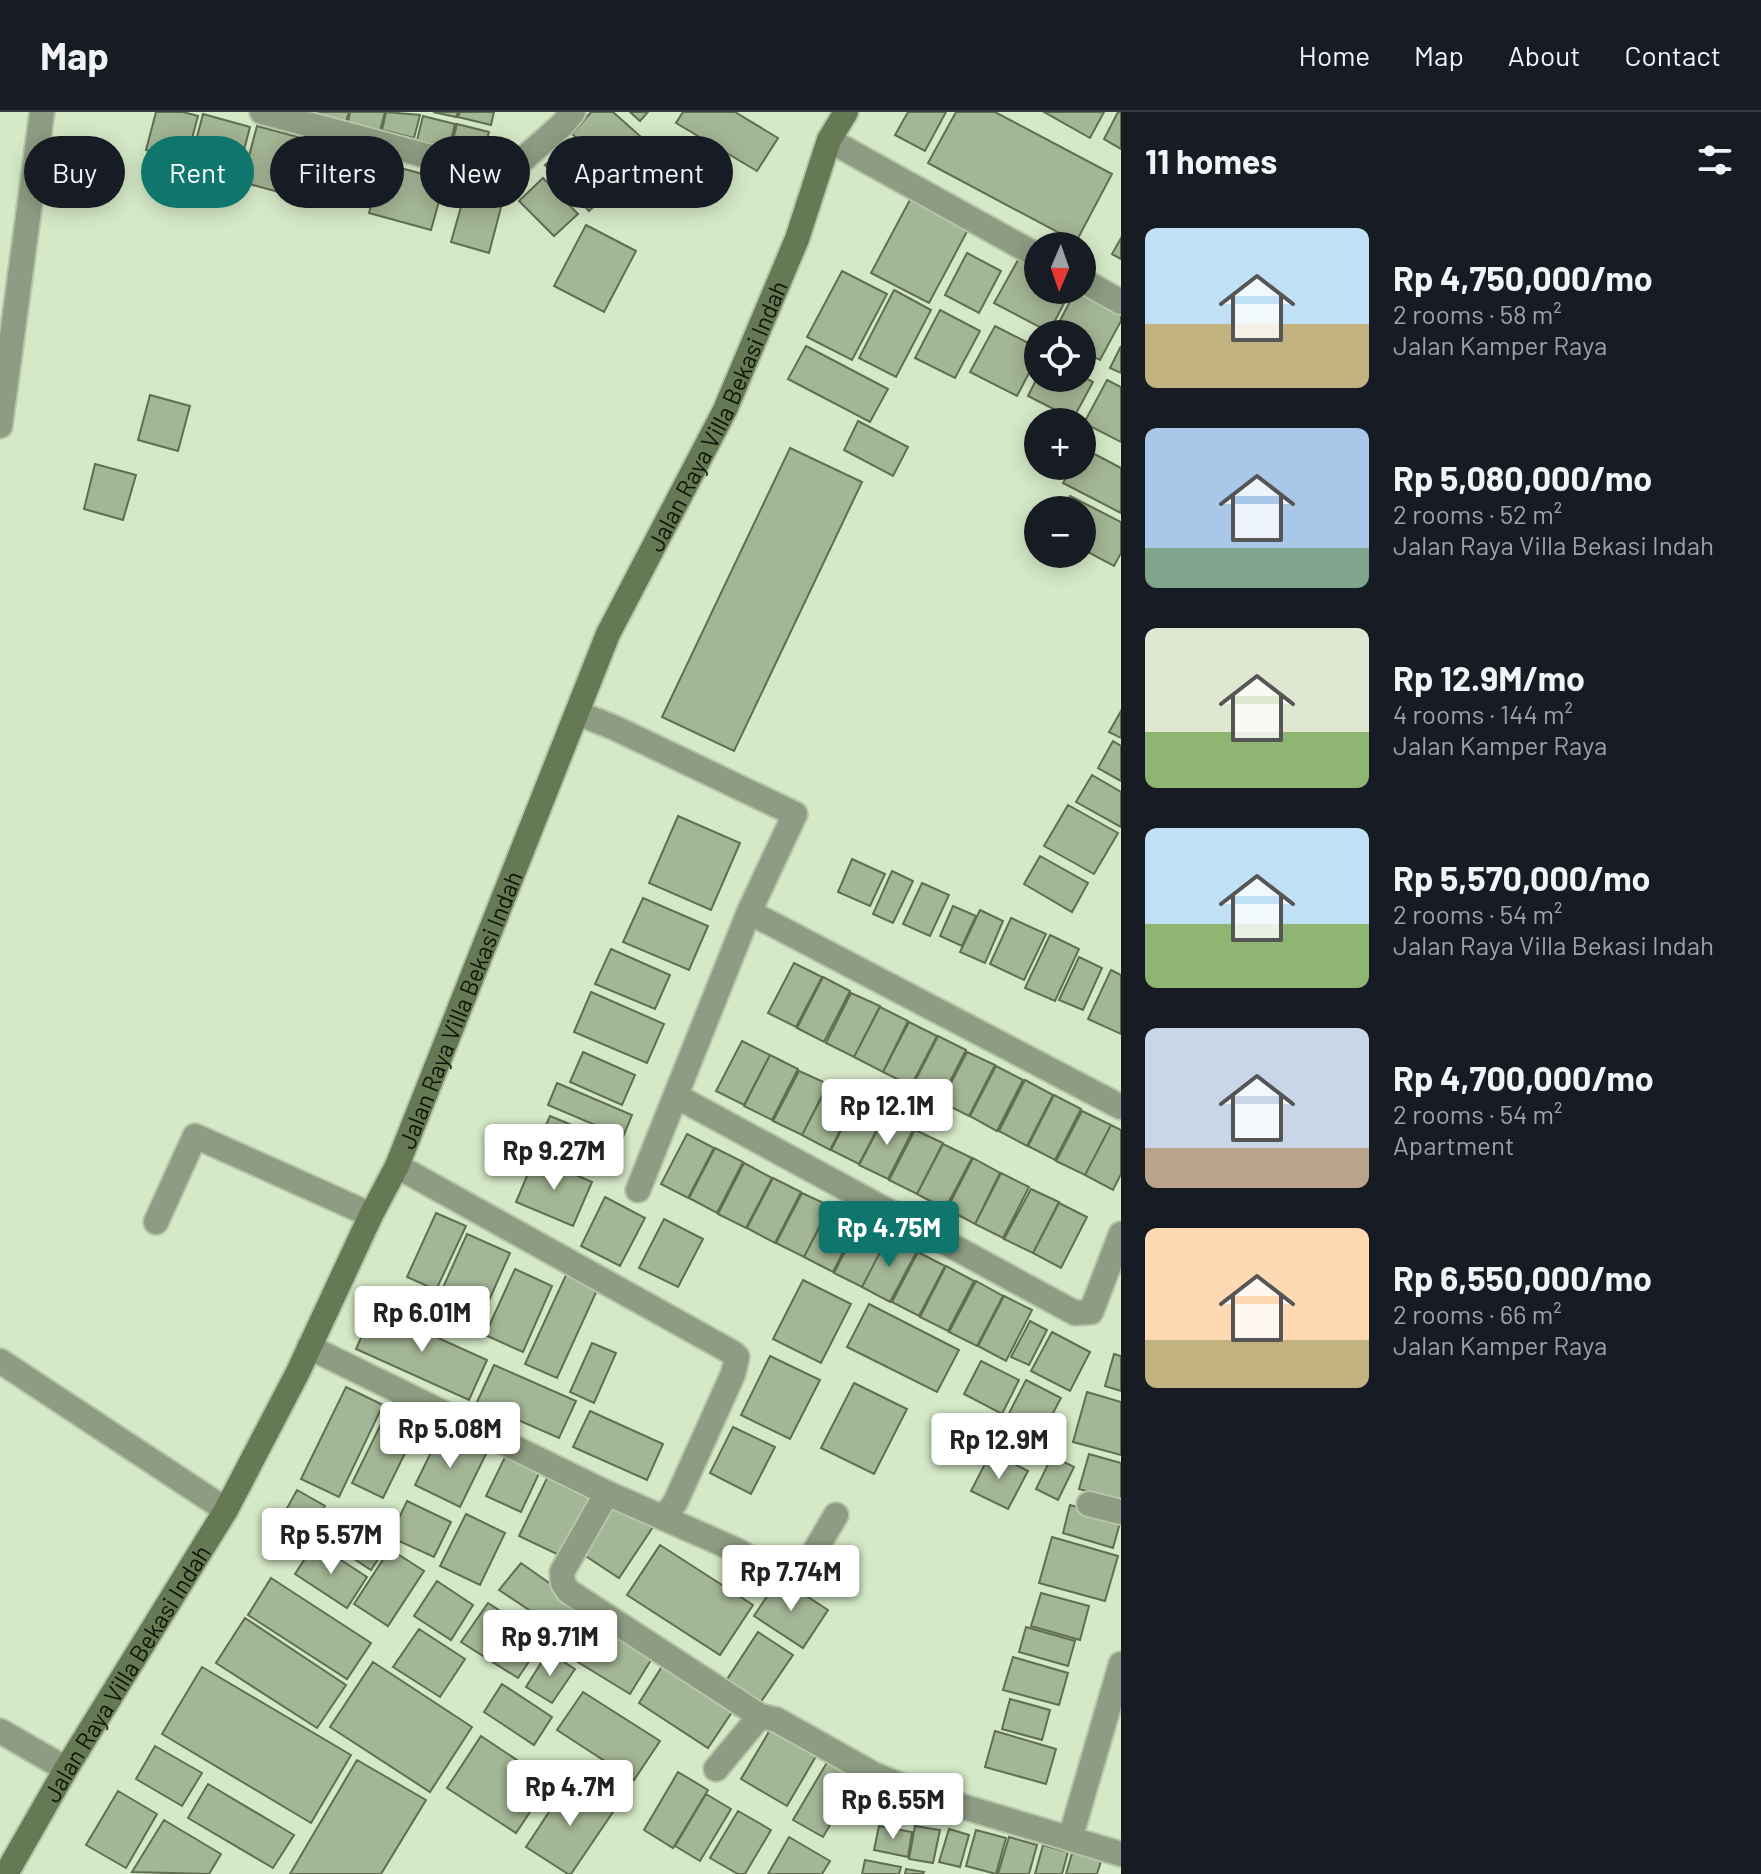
<!DOCTYPE html>
<html lang="en">
<head>
<meta charset="utf-8">
<style>
	:root { --surface:#171b24; --page:#242831; --text:#f1f3f6; --muted:#9ea1a6; --line:#363941; --accent:#0f766e }
	body { margin:0; font-family:Barlow,sans-serif; background:var(--page); color:var(--text); height:100vh; display:flex; flex-direction:column; font-size:30px; white-space:nowrap }
	* { box-sizing:border-box; margin:0 }
	p { font-size:26px; color:var(--muted) }
	.icon { flex:none; width:44px; height:44px; fill:none; stroke:currentColor; stroke-width:2; stroke-linecap:round; stroke-linejoin:round }
	.map { position:relative; flex:1; overflow:hidden }
	.sheet { display:flex; flex-direction:column; background:var(--surface); width:640px }
	.sheet>* { flex:none }
	.banner { position:absolute; left:24px; top:24px; width:760px; height:72px; display:flex; gap:16px }
	.needle { width:52px; rotate:182deg }
	.fabs { position:absolute; left:1024px; top:120px; display:grid; gap:16px }
	.fabs a { display:grid; place-items:center; width:72px; height:72px; border-radius:50%; background:var(--surface); box-shadow:0 4px 20px #0003; font-size:40px }
	.price { position:absolute; translate:-50% -68px; padding:0 18px; border-radius:8px; background:#fff; color:#222; font-size:26px; line-height:52px; filter:drop-shadow(0 2px 4px #0008) }
	.price::after { content:''; position:absolute; left:50%; top:48px; width:24px; height:18px; margin-left:-12px; background:inherit; clip-path:polygon(0 0,100% 0,50% 100%) }
	.price.selected { background:var(--accent); color:#fff }
	ul { padding:0; list-style:none }
	li { display:flex; align-items:center; gap:24px; height:200px; padding:0 24px }
	li span { display:grid; place-items:center; flex:none; width:224px; height:160px; border-radius:12px; color:#555 }
	li>.icon { margin-inline-start:auto }
	span .icon { width:96px; height:96px; fill:#fffc; stroke-width:1 }
	li b { font-size:34px }
	h2 { display:flex; justify-content:space-between; align-items:center; height:96px; padding:0 24px; font-size:34px }
	.tag { padding:0 28px; border-radius:36px; background:var(--surface); box-shadow:0 4px 20px #0003; font-size:28px; line-height:72px }
	.tag.selected { background:var(--accent); color:#fff }
	header { display:flex; align-items:center; gap:48px; box-sizing:border-box; height:112px; padding:0 40px; background:var(--surface); border-bottom:2px solid var(--line) }
	header strong { font-size:38px }
	nav { display:flex; gap:44px; margin-inline-start:auto; font-size:28px }
	main { display:flex; flex:1; min-height:0 }
	.map>svg:first-child { display:block }
</style>
</head>
<body>
<header>
<strong>Map</strong>
<nav><a>Home</a><a>Map</a><a>About</a><a>Contact</a></nav>
</header>
<main>
<div class="map">
<svg width="1121" height="1762" viewBox="0 0 1121 1762">
	<rect width="100%" height="100%" fill="#d5e9c7"/>
	<path fill="#a3b695" stroke="#5f6f52" stroke-width="2" d="M156,0h27l15,4 -12,45 -40,-11z
		M315,0h34l-3,10 -32,-8z
		M350,0h35l-5,19 -32,-8z
		M386,0l34,3 -6,23 -32,-8z
		M433,0h25l-2,5z
		M460,0h34l-3,13 -33,-8z
		M591,0h22l27,24 -28,33 -40,-35z
		M630,0h18l-8,9z
		M683,0h52l43,26 -21,33 -81,-48z
		M908,0h38l-21,39 -30,-16z
		M956,0h39l117,62 -36,68 -148,-79z
		M1044,0h60l-14,26z
		M1118,0h3v37l-17,-10z
		M203,2l47,13 -13,50 -47,-13z
		M423,4l32,8 -6,24 -32,-8z
		M457,12l32,8 -6,23 -32,-8z
		M257,14l41,11 -16,56 -40,-11z
		M307,29l62,17 -13,49 -63,-17z
		M569,32l43,45 -23,22 -44,-46z
		M382,51l63,17 -14,50 -62,-17z
		M543,66l35,36 -24,22 -35,-35z
		M468,70l37,10 -16,61 -38,-11z
		M912,84l58,30 -41,77 -58,-30z
		M586,113l50,26 -32,61 -50,-26z
		M1121,126v21l-9,-5z
		M967,141l34,18 -22,42 -34,-18z
		M1018,148l20,10v20h33l-22,42 -55,-29z
		M842,159l45,23 -35,66 -45,-23z
		M894,178l37,20 -35,67 -37,-19z
		M1076,178l45,18v13l-21,39 -18,-9v-17h-29z
		M940,198l40,21 -25,47 -40,-20z
		M995,214l43,22v8l-21,40 -47,-24z
		M806,234l82,43 -18,33 -82,-43z
		M1121,234v27l-11,-5z
		M1038,264h44l11,6 -20,37 -45,-23z
		M1107,268l14,7v55l-37,-19z
		M150,283l40,11 -12,45 -40,-11z
		M858,309l50,26 -15,29 -49,-26z
		M790,336l72,34 -128,269 -72,-34z
		M1083,336l38,20v45l-58,-30 10,-17h9z
		M95,352l41,11 -13,45 -39,-11z
		M1070,384l51,26v31l-7,13 -32,-17v-39h-19z
		M1121,599v27l-12,-6z
		M1113,629l8,5v35l-23,-13z
		M1092,663l29,17v35l-45,-25z
		M1068,693l50,28 -24,41 -50,-28z
		M678,704l62,27 -29,67 -62,-27z
		M1040,744l48,27 -16,29 -48,-28z
		M852,747l33,15 -15,32 -32,-14z
		M892,759l21,10 -20,42 -20,-9z
		M922,771l27,12 -19,41 -27,-12z
		M643,786l65,28 -19,44 -66,-28z
		M953,794l23,10 -14,30 -22,-10z
		M980,798l23,11 -18,42 -25,-11z
		M1011,806l35,16 -22,46 -34,-16z
		M1050,823l29,14 -24,52 -30,-13z
		M611,837l59,26 -15,34 -60,-25z
		M1079,845l23,11 -19,42 -24,-10z
		M794,851l28,14 -26,50 -28,-14z
		M1111,858l10,5v59l-33,-15z
		M823,865l27,14 -26,51 -27,-14z
		M591,880l73,32 -17,39 -73,-31z
		M851,881l29,13 -26,51 -28,-14z
		M880,895l28,14 -25,51 -29,-15z
		M909,910l28,14 -26,50 -28,-14z
		M938,924l28,14 -26,51 -28,-14z
		M742,929l28,14 -26,50 -28,-14z
		M583,940l52,23 -13,30 -52,-23z
		M967,940l28,13 -26,51 -28,-14z
		M770,943l28,14 -26,51 -28,-14z
		M996,954l27,14 -26,51 -27,-15z
		M799,959l29,13 -26,51 -29,-14z
		M1025,968l28,15 -26,51 -28,-15z
		M557,971l75,32 -9,22 -75,-32z
		M828,973l28,14 -26,51 -28,-15z
		M1054,983l27,14 -26,51 -27,-14z
		M857,988l28,14 -26,50 -28,-14z
		M1082,999l29,14 -26,50 -29,-14z
		M886,1002l28,14 -26,51 -29,-14z
		M550,1004l65,27 -13,31 -65,-29z
		M1111,1013l10,5v44l-8,16 -28,-15z
		M915,1018l28,13 -26,51 -28,-14z
		M687,1022l27,14 -26,50 -27,-14z
		M943,1032l29,14 -27,51 -28,-15z
		M715,1036l28,14 -26,51 -28,-15z
		M535,1045l57,25 -19,44 -57,-24z
		M973,1046l27,15 -25,51 -28,-15z
		M744,1051l28,15 -26,50 -28,-14z
		M1001,1061l28,14 -26,51 -28,-14z
		M773,1066l28,14 -26,51 -28,-15z
		M1031,1077l28,13 -26,51 -29,-14z
		M802,1081l28,13 -26,51 -28,-14z
		M605,1085l40,21 -25,48 -39,-20z
		M1059,1091l28,14 -26,51 -28,-15z
		M830,1095l29,14 -26,51 -29,-15z
		M436,1101l30,13 -30,64 -29,-13z
		M664,1107l39,20 -25,48 -39,-19z
		M860,1110l28,15 -26,50 -28,-14z
		M467,1122l43,19 -30,68 -43,-20z
		M888,1125l29,14 -27,51 -28,-15z
		M918,1140l27,14 -26,50 -27,-14z
		M946,1154l28,15 -26,50 -28,-14z
		M515,1157l37,17 -29,66 -38,-17z
		M566,1163l32,13 -41,90 -32,-14z
		M803,1168l48,24 -30,59 -48,-24z
		M976,1169l27,15 -26,50 -28,-14z
		M1004,1184l28,14 -26,51 -28,-15z
		M869,1192l90,46 -22,42 -90,-45z
		M374,1197l113,51 -18,40 -113,-51z
		M1030,1209l17,9 -18,35 -18,-8z
		M1052,1220l38,20 -20,39 -39,-20z
		M592,1231l24,10 -22,50 -24,-11z
		M1114,1242l7,2v35l-16,-5z
		M770,1244l50,24 -30,59 -49,-24z
		M981,1249l38,19 -17,34 -38,-20z
		M494,1253l82,36 -17,37 -82,-36z
		M1026,1268l35,18 -29,55 -34,-18z
		M854,1271l53,26 -33,65 -53,-26z
		M346,1275l37,18 -44,92 -38,-18z
		M1087,1280l34,10v53l-48,-13z
		M590,1299l73,33 -16,36 -74,-33z
		M383,1308l31,15 -31,63 -31,-15z
		M733,1315l42,20 -24,47 -41,-21z
		M441,1320l45,22 -26,53 -45,-22z
		M508,1339l34,16 -21,45 -35,-16z
		M991,1340l37,19 -20,38 -37,-18z
		M1089,1342l32,9v38l-42,-12z
		M1052,1344l22,11 -16,33 -22,-11z
		M550,1360l44,21 -31,64 -44,-21z
		M297,1378l28,16 -28,50 -28,-15z
		M613,1385l42,27 -36,54 -41,-27z
		M407,1389l44,21 -17,35 -44,-20z
		M1070,1393l51,14 -8,29 -50,-15z
		M466,1402l39,19 -25,52 -40,-19z
		M345,1410l40,26 -14,22 -41,-27z
		M1052,1425l66,19 -13,45 -66,-18z
		M315,1431l52,34 -20,31 -52,-34z
		M660,1433l93,60 -33,50 -93,-60z
		M390,1437l34,22 -36,55 -34,-22z
		M521,1451l68,48 -13,30 -77,-51z
		M271,1466l100,65 -24,36 -99,-64z
		M779,1466l49,32 -25,38 -49,-32z
		M437,1469l36,24 -22,35 -37,-24z
		M1041,1481l48,13 -9,34 -49,-14z
		M488,1491l56,36 -26,39 -57,-36z
		M245,1506l101,67 -29,43 -101,-65z
		M603,1506l53,34 -26,42 -54,-33z
		M1026,1515l49,14 -7,25 -49,-14z
		M419,1517l46,30 -25,38 -47,-30z
		M758,1520l35,23 -37,54 -34,-22z
		M548,1540l27,17 -23,34 -26,-16z
		M668,1545l70,46 -30,45 -69,-45z
		M1013,1545l55,16 -9,32 -56,-15z
		M373,1550l99,65 -42,65 -100,-65z
		M202,1555l149,88 -40,68 -149,-89z
		M502,1572l50,33 -18,28 -50,-33z
		M583,1580l77,49 -26,39 -77,-50z
		M1010,1587l40,11 -8,30 -40,-11z
		M773,1613l46,26 -32,55 -46,-27z
		M995,1619l61,18 -10,35 -61,-17z
		M481,1624l69,46 -34,51 -69,-45z
		M155,1634l47,27 -20,33 -46,-27z
		M829,1647l30,17 -36,61 -30,-17z
		M357,1648l69,40 -45,74h-91z
		M678,1660l30,18 -35,58 -29,-18z
		M570,1668l45,29 -44,65h-3l-42,-27z
		M208,1672l86,51 -21,33 -85,-50z
		M118,1679l39,23 -31,54 -40,-23z
		M706,1682l25,15 -31,52 -25,-15z
		M738,1699l33,19 -26,44h-7l-28,-16z
		M164,1708l57,34 -12,20 -77,-2z
		M879,1714l33,6 -4,25 -34,-7z
		M915,1714l25,4 -7,33 -24,-4z
		M949,1717l20,6 -9,32 -21,-5z
		M976,1718l30,8 -10,36 -30,-8z
		M789,1725l41,24 -8,13h-54z
		M1009,1725l28,8 -8,29h-31z
		M1043,1733l25,7 -6,22h-27z
		M1073,1738l29,8 -5,16h-31z
		M865,1748l36,7 -2,7h-37z
		M906,1757l18,3 -1,2h-18z"/>
	<g fill="none" stroke-linecap="round" stroke-linejoin="round">
		<defs>
			<path id="street" d="M262,0l222,59h20l15,-8 44,-39 10,-12
				M829,28l209,116
				M1082,168l39,22
				M0,314l42,-314
				M578,601l37,15 180,86 -46,98 -111,278
				M749,800l372,195
				M676,984l399,217 16,-1 30,-78
				M397,1054l336,187 4,4 -4,17 -58,129 -12,15
				M156,1110l39,-86 176,79
				M309,1235l298,146 129,57 35,20 26,1 16,-17 23,-39
				M0,1249l226,149
				M607,1381l-45,79 1,11 5,8 192,125
				M1089,1392l32,8
				M0,1619l66,38
				M716,1657l44,-53 17,4 96,54 48,20 200,60
				M1070,1727l51,-175"/>
			<g id="secondary">
				<path id="s1" d="M6,1762l60,-105 160,-259 72,-138 73,-157 26,-49 211,-532 117,-224 72,-171 32,-99 17,-28"/>
			</g>
		</defs>
		<use href="#street" stroke="#b5c7a9" stroke-width="28"/>
		<use href="#secondary" stroke="#b5c7a9" stroke-width="28"/>
		<use href="#street" stroke="#8d9c82" stroke-width="24"/>
		<use href="#secondary" stroke="#657a54" stroke-width="24"/>
	</g>
	<g text-anchor="middle" dominant-baseline="central" stroke-width="7" stroke-linejoin="round" paint-order="stroke">
		<g font-size="24" fill="#0e1509" stroke="#fff">
			<text stroke="none"><textPath href="#s1" startOffset="1626">Jalan Raya Villa Bekasi Indah</textPath></text>
			<text stroke="none"><textPath href="#s1" startOffset="978">Jalan Raya Villa Bekasi Indah</textPath></text>
			<text stroke="none"><textPath href="#s1" startOffset="234">Jalan Raya Villa Bekasi Indah</textPath></text>
		</g>
	</g>
</svg>
<div class="fabs">
<a><svg class="needle" viewBox="-14 -14 28 28"><path d="M0-13l5 13h-10z" fill="#e53935"/><path d="M0 13l5-13h-10z" fill="#9ea1a6"/></svg></a>
<a><svg class="icon" aria-label="locate" viewBox="0 0 24 24"><circle cx="12" cy="12" r="6"/><path d="M12 2v4M12 18v4M2 12h4M18 12h4"/></svg></a>
<a>+</a>
<a>−</a>
</div>
<b class="price" style="left:887px;top:1035px">Rp 12.1M</b>
<b class="price" style="left:554px;top:1080px">Rp 9.27M</b>
<b class="price selected" style="left:889px;top:1157px">Rp 4.75M</b>
<b class="price" style="left:422px;top:1242px">Rp 6.01M</b>
<b class="price" style="left:450px;top:1358px">Rp 5.08M</b>
<b class="price" style="left:999px;top:1369px">Rp 12.9M</b>
<b class="price" style="left:331px;top:1464px">Rp 5.57M</b>
<b class="price" style="left:791px;top:1501px">Rp 7.74M</b>
<b class="price" style="left:550px;top:1566px">Rp 9.71M</b>
<b class="price" style="left:570px;top:1716px">Rp 4.7M</b>
<b class="price" style="left:893px;top:1729px">Rp 6.55M</b>
<div class="banner">
<a class="tag">Buy</a>
<a class="tag selected">Rent</a>
<a class="tag">Filters</a>
<a class="tag">New</a>
<a class="tag">Apartment</a>
</div>
</div>
<section class="sheet">
<h2>11 homes<svg class="icon" aria-label="filters" viewBox="0 0 24 24"><path d="M4 7h16M4 17h16"/><circle cx="9" cy="7" r="2"/><circle cx="15" cy="17" r="2"/></svg></h2>
<ul>
<li><span style="background:linear-gradient(#bfe0f5 60%,#c2b280 0)"><svg class="icon" aria-label="home" viewBox="0 0 24 24"><path d="M3 11l9-7 9 7M6 9v11h12V9"/></svg></span><div><b>Rp 4,750,000/mo</b><p>2 rooms · 58 m²</p><p>Jalan Kamper Raya</p></div></li>
<li><span style="background:linear-gradient(#a9c7e8 75%,#7fa58c 0)"><svg class="icon" aria-label="home" viewBox="0 0 24 24"><path d="M3 11l9-7 9 7M6 9v11h12V9"/></svg></span><div><b>Rp 5,080,000/mo</b><p>2 rooms · 52 m²</p><p>Jalan Raya Villa Bekasi Indah</p></div></li>
<li><span style="background:linear-gradient(#dfe7d0 65%,#8fb573 0)"><svg class="icon" aria-label="home" viewBox="0 0 24 24"><path d="M3 11l9-7 9 7M6 9v11h12V9"/></svg></span><div><b>Rp 12.9M/mo</b><p>4 rooms · 144 m²</p><p>Jalan Kamper Raya</p></div></li>
<li><span style="background:linear-gradient(#bfe0f5 60%,#8fb573 0)"><svg class="icon" aria-label="home" viewBox="0 0 24 24"><path d="M3 11l9-7 9 7M6 9v11h12V9"/></svg></span><div><b>Rp 5,570,000/mo</b><p>2 rooms · 54 m²</p><p>Jalan Raya Villa Bekasi Indah</p></div></li>
<li><span style="background:linear-gradient(#c9d6e8 75%,#b9a48a 0)"><svg class="icon" aria-label="home" viewBox="0 0 24 24"><path d="M3 11l9-7 9 7M6 9v11h12V9"/></svg></span><div><b>Rp 4,700,000/mo</b><p>2 rooms · 54 m²</p><p>Apartment</p></div></li>
<li><span style="background:linear-gradient(#ffd9b3 70%,#c2b280 0)"><svg class="icon" aria-label="home" viewBox="0 0 24 24"><path d="M3 11l9-7 9 7M6 9v11h12V9"/></svg></span><div><b>Rp 6,550,000/mo</b><p>2 rooms · 66 m²</p><p>Jalan Kamper Raya</p></div></li>
</ul>
</section>
</main>
</body>
</html>
